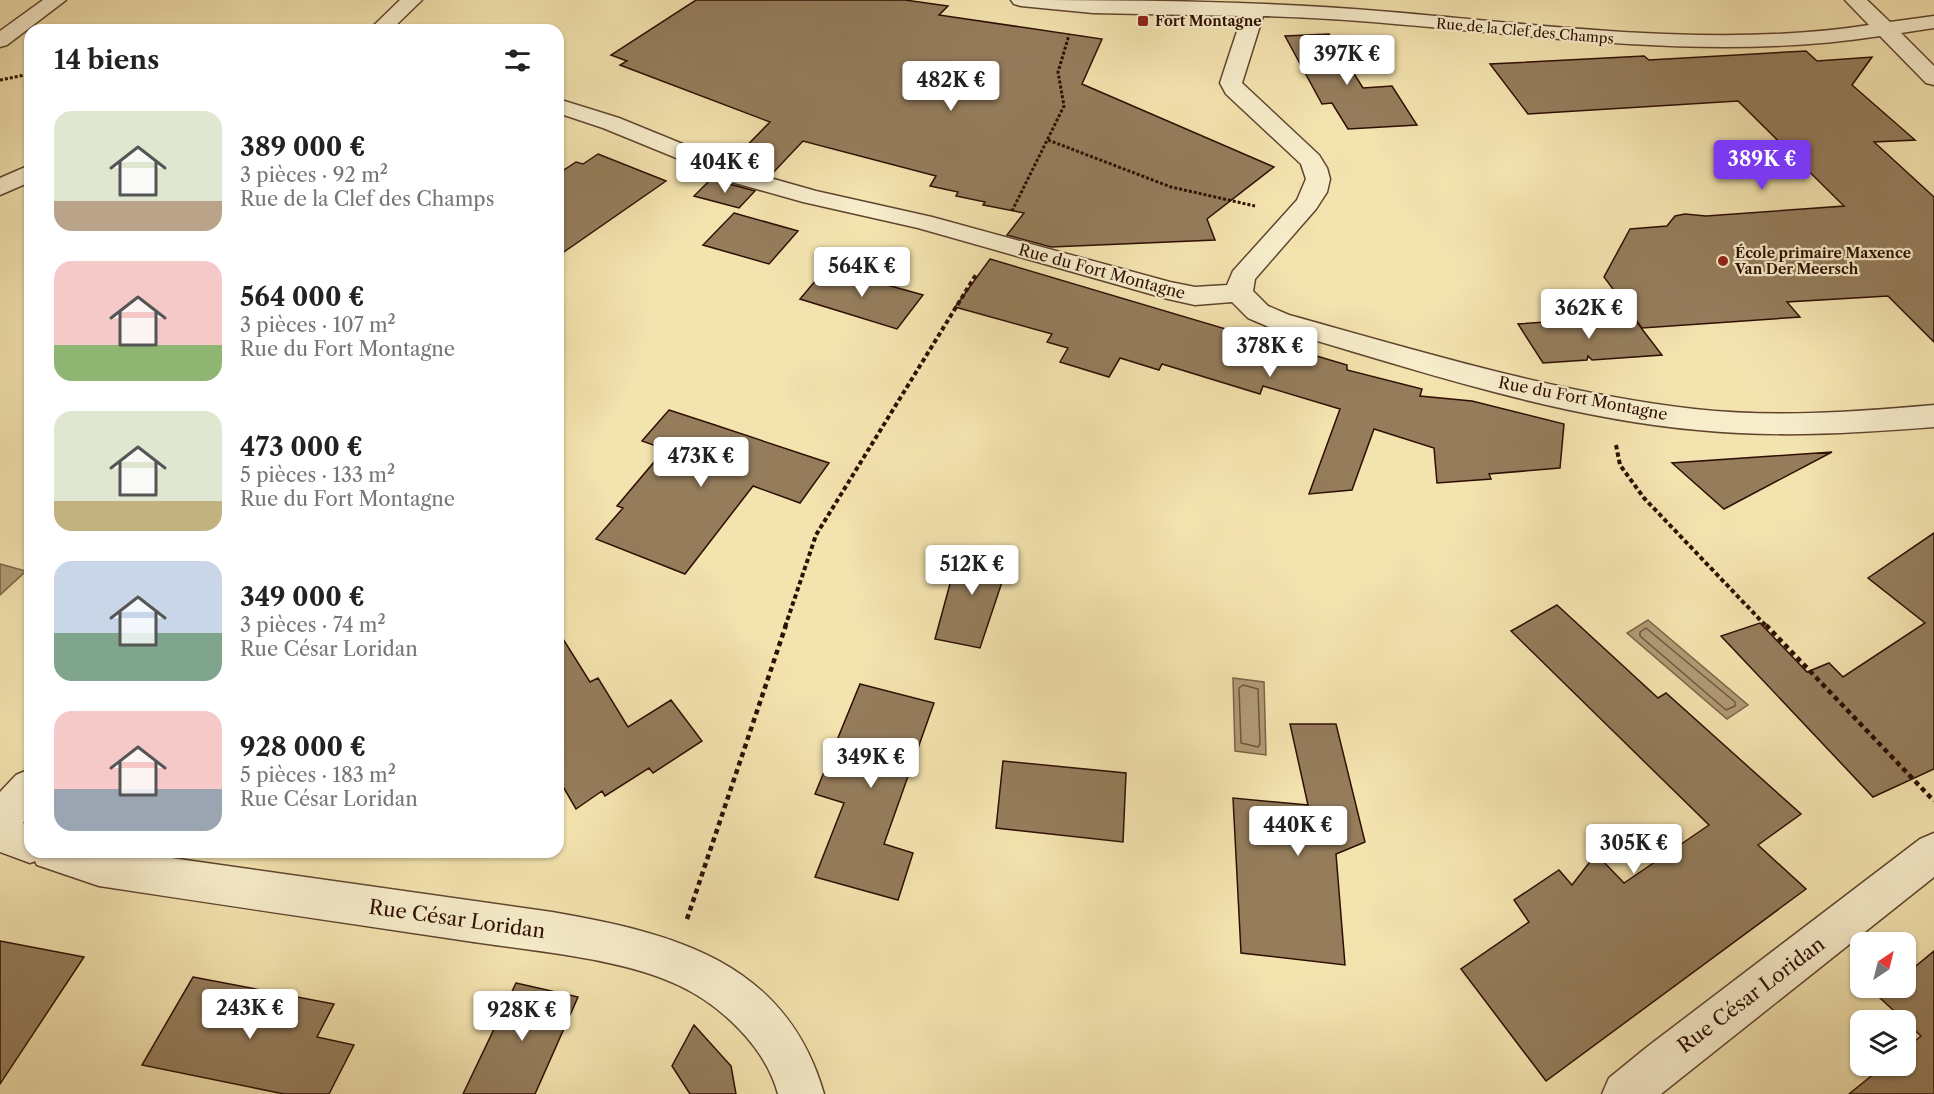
<!DOCTYPE html>
<html lang="fr">
<head>
<meta charset="utf-8">
<style>
	:root { --surface:#fff; --page:#f6f6f6; --text:#222; --muted:#767676; --accent:#7c3aed }
	body { margin:0; font-family:"Libre Caslon Text",serif; background:var(--page); color:var(--text); height:100vh; display:flex; flex-direction:column; font-size:22px; white-space:nowrap }
	* { box-sizing:border-box; margin:0 }
	p { font-size:20px; color:var(--muted) }
	.icon { flex:none; width:33px; height:33px; fill:none; stroke:currentColor; stroke-width:2; stroke-linecap:round; stroke-linejoin:round }
	.map { position:relative; flex:1; overflow:hidden }
	.panel { position:absolute; left:24px; top:24px; width:540px; height:834px; display:flex; flex-direction:column; background:var(--surface); border-radius:18px; box-shadow:0 2px 4px #0004 }
	.panel>* { flex:none }
	.needle { width:39px; rotate:35deg }
	.tools { position:absolute; left:1850px; top:932px; display:grid; gap:12px }
	.tools a { display:grid; place-items:center; width:66px; height:66px; border-radius:12px; background:var(--surface); box-shadow:0 2px 4px #0004; font-size:30px }
	.price { position:absolute; translate:-50% -51px; padding:0 14px; border-radius:6px; background:#fff; color:#222; font-size:20px; line-height:39px; filter:drop-shadow(0 2px 3px #0008) }
	.price::after { content:''; position:absolute; left:50%; top:36px; width:18px; height:14px; margin-left:-9px; background:inherit; clip-path:polygon(0 0,100% 0,50% 100%) }
	.price.selected { background:var(--accent); color:#fff }
	ul { padding:0; list-style:none }
	li { display:flex; align-items:center; gap:18px; height:150px; padding:0 30px }
	li span { display:grid; place-items:center; flex:none; width:168px; height:120px; border-radius:18px; color:#555 }
	li>.icon { margin-inline-start:auto }
	span .icon { width:72px; height:72px; fill:#fffc; stroke-width:1 }
	li b { font-size:26px }
	h2 { display:flex; justify-content:space-between; align-items:center; height:72px; padding:0 30px; font-size:26px }
	.map>svg:first-child { display:block }
</style>
</head>
<body>
<div class="map">
<svg width="1934" height="1094" viewBox="0 0 1934 1094">
	<rect width="100%" height="100%" fill="#f3e3af"/>
	<filter id="stains"><feTurbulence type="fractalNoise" baseFrequency=".00333" numOctaves="4"/><feColorMatrix values="0 0 0 0 .2 0 0 0 0 .09 0 0 0 0 .02 0 0 0 .5 -.17"/></filter>
	<radialGradient id="worn" r=".72"><stop offset=".6" stop-color="#630" stop-opacity="0"/><stop offset="1" stop-color="#630" stop-opacity=".3"/></radialGradient>
	<path fill="#b09b75" stroke="#7c6347" stroke-width="1.5" d="M0,564l26,7 -26,24z
		M1648,620l100,85 -21,14 -100,-86z
		M1233,678l31,4 2,73 -31,-4z"/>
	<g fill="none" stroke-linecap="round" stroke-linejoin="round">
		<path stroke="#70553c" stroke-width="1.5" d="M1646,628l89,74v4l-9,4 -86,-74v-4z
			M1243,685l15,4 2,55 -2,3 -17,-4 -2,-55z"/>
	</g>
	<path fill="#957d5c" stroke="#2f0f03" stroke-width="1.5" d="M696,0h209l43,6 -9,9 163,24 -20,45 192,83 -67,52 8,21 -164,7 -44,-12 17,-22 -41,-8 2,-3 -29,-6 2,-4 -28,-6 6,-10 -133,-35 -33,35 -41,-12 41,-42 -150,-57 7,-4 -16,-6z
		M1329,34l34,54 29,-2 25,39 -69,4 -16,-26 -10,1 -37,-68z
		M1806,51l11,10 55,-4 -20,28 63,55 -41,2 60,55v145l-46,-46 -101,6 13,15 -158,11 -38,-51 26,-48 37,-3 8,-10 10,-2 21,2 138,-10 -106,-105 -210,13 -38,-50 154,-8 5,4z
		M598,154l68,27 -108,75v-82l18,-12 7,2z
		M711,179l44,12 -16,17 -45,-12z
		M734,213l64,18 -29,33 -66,-19z
		M990,259l357,106v5l75,19 -2,7 52,5 92,23 -4,44 -71,6 2,5 -54,4 -3,-35 -60,-19 -22,61 -43,4 31,-85 -77,-23 -3,8 -98,-30 -3,6 -39,-12 -11,19 -49,-15 8,-14 -21,-6 5,-8 -97,-27z
		M826,268l97,27 -26,34 -97,-30z
		M1632,316l30,39 -70,5 -4,-4 -1,4 -44,3 -25,-39z
		M669,410l43,14 117,39 -29,40 -47,-17 -68,88 -89,-35 27,-31 -6,-2 48,-57 -23,-8z
		M1832,452l-108,57 -52,-46z
		M1934,533v236l-61,28 -152,-161 39,-13 47,49 22,-9 14,14 82,-54 -57,-45z
		M960,547l51,8 -31,93 -45,-9z
		M1557,605l101,93 8,-5 135,121 -43,31 48,44 -260,192 -85,-112 68,-47 -15,-22 45,-30 13,15 24,-31 28,29 85,-58 -198,-194z
		M558,631l32,51 8,-4 30,49 43,-27 31,41 -49,32 -4,-5 -44,28 -3,-5 -26,18 -18,-31z
		M860,684l74,19 -50,141 29,9 -15,47 -83,-23 29,-74 -29,-9z
		M1290,724h46l29,118 -29,12 9,111 -104,-12 -8,-155 75,7z
		M1003,761l123,12 -3,69 -127,-14z
		M0,941l84,16 -84,127z
		M1934,951v143h-85l36,-29h20v-16l16,-13 -42,-39 12,-10h14v-12z
		M193,977l141,27 -17,33 37,8 -25,49h-45l-142,-29z
		M516,983l62,14 -43,97h-72z
		M694,1025l37,41 5,28h-46l-18,-28z"/>
	<g fill="none" stroke-linecap="round" stroke-linejoin="round">
		<defs>
			<path id="street" d="M43,0h23l-59,45 -7,2v-16z
				M400,0h22l-31,30h-22z
				M1011,0c126,0 254,1 380,12 155,13 323,37 478,13l-24,-25h22l23,22 44,-6v12l-33,5 33,33v19l-8,-2 -46,-47c-206,32 -412,-15 -617,-20l-21,67 77,72 8,13 3,11 -3,13 -11,17 -61,70 -2,12 15,15 21,9c133,37 267,78 405,94 80,9 160,3 240,-4v22c-79,6 -157,11 -236,3 -146,-13 -289,-63 -429,-103l-21,-9 -16,-16 -37,3 -27,-6 -250,-71 -115,-26 -93,-26 -36,-19 -71,-29 -45,-15v-14l61,19 71,29 38,19 88,25 116,26 238,65 25,5 32,-2 6,-14 64,-71 9,-21 -5,-15 -75,-70 -6,-11 22,-67 -149,-3 -72,-7 -7,-2z
				M30,165v17l-30,13v-17z
				M30,769v45l-7,9 7,2v27h99l423,60c121,21 234,49 272,182h-46c-12,-46 -56,-88 -98,-108 -56,-28 -149,-35 -213,-45 -122,-18 -245,-36 -368,-55l-62,-21 -2,-4 -5,2 -30,-11v-60l16,-17z
				M1934,833v44l-273,217h-59l7,-16 38,-31 273,-208z"/>
		</defs>
		<use href="#street" stroke="#60442e" stroke-width="3"/>
		<path stroke="#2f0f03" stroke-width="3" stroke-dasharray="3 2" stroke-linecap="butt" d="M0,80l30,-6
			M1048,140l123,47 84,19
			M1012,211l52,-105 -6,-34 11,-37"/>
		<path stroke="#2f0f03" stroke-width="4" stroke-dasharray="4.5 3" stroke-linecap="butt" d="M1616,445l4,20 24,33 123,129
			M785,627l31,-92 161,-262"/>
		<path stroke="#2f0f03" stroke-width="4.5" stroke-dasharray="5 4" stroke-linecap="butt" d="M1766,625l168,176
			M687,919l99,-294"/>
		<use href="#street" fill="#f7edcb" fill-rule="evenodd"/>
	</g>
	<g fill="#8f2418" stroke="#f7edcb" stroke-width="2">
		<rect x="1137" y="15" width="12" height="12" rx="3"/>
		<circle cx="1723" cy="261" r="6"/>
	</g>
	<g text-anchor="middle" dominant-baseline="central" stroke-width="4.5" stroke-linejoin="round" paint-order="stroke">
		<g font-size="14" font-weight="bold" fill="#2f0f03" stroke="#f7edcb" text-anchor="start">
			<text x="1155" y="21">Fort Montagne</text>
			<text x="1735" y="253">École primaire Maxence<tspan x="1735" dy="16">Van Der Meersch</tspan></text>
		</g>
		<g font-size="14" fill="#2f0f03" stroke="#f7edcb">
			<text transform="translate(1525 31) rotate(5)">Rue de la Clef des Champs</text>
		</g>
		<g font-size="16" fill="#2f0f03" stroke="#f7edcb">
			<text transform="translate(1102 271) rotate(15)">Rue du Fort Montagne</text>
			<text transform="translate(1583 398) rotate(11)">Rue du Fort Montagne</text>
		</g>
		<g font-size="20" fill="#2f0f03" stroke="#f7edcb">
			<text transform="translate(457 919) rotate(8)">Rue César Loridan</text>
			<text transform="translate(1751 995) rotate(-37)">Rue César Loridan</text>
		</g>
	</g>
	<rect width="100%" height="100%" filter="url(#stains)"/>
	<rect width="100%" height="100%" fill="url(#worn)"/>
</svg>
<div class="tools">
<a><svg class="needle" viewBox="-14 -14 28 28"><path d="M0-13l5 13h-10z" fill="#e53935"/><path d="M0 13l5-13h-10z" fill="#767676"/></svg></a>
<a><svg class="icon" aria-label="layers" viewBox="0 0 24 24"><path d="M12 4l9 5-9 5-9-5zM3 14l9 5 9-5"/></svg></a>
</div>
<b class="price" style="left:1347px;top:86px">397K €</b>
<b class="price" style="left:951px;top:112px">482K €</b>
<b class="price selected" style="left:1762px;top:191px">389K €</b>
<b class="price" style="left:725px;top:194px">404K €</b>
<b class="price" style="left:862px;top:298px">564K €</b>
<b class="price" style="left:1589px;top:340px">362K €</b>
<b class="price" style="left:1270px;top:378px">378K €</b>
<b class="price" style="left:701px;top:488px">473K €</b>
<b class="price" style="left:972px;top:596px">512K €</b>
<b class="price" style="left:871px;top:789px">349K €</b>
<b class="price" style="left:1298px;top:857px">440K €</b>
<b class="price" style="left:1634px;top:875px">305K €</b>
<b class="price" style="left:250px;top:1040px">243K €</b>
<b class="price" style="left:522px;top:1042px">928K €</b>
<section class="panel">
<h2>14 biens<svg class="icon" aria-label="filters" viewBox="0 0 24 24"><path d="M4 7h16M4 17h16"/><circle cx="9" cy="7" r="2"/><circle cx="15" cy="17" r="2"/></svg></h2>
<ul>
<li><span style="background:linear-gradient(#dfe7d0 75%,#b9a48a 0)"><svg class="icon" aria-label="home" viewBox="0 0 24 24"><path d="M3 11l9-7 9 7M6 9v11h12V9"/></svg></span><div><b>389 000 €</b><p>3 pièces · 92 m²</p><p>Rue de la Clef des Champs</p></div></li>
<li><span style="background:linear-gradient(#f6c9c9 70%,#8fb573 0)"><svg class="icon" aria-label="home" viewBox="0 0 24 24"><path d="M3 11l9-7 9 7M6 9v11h12V9"/></svg></span><div><b>564 000 €</b><p>3 pièces · 107 m²</p><p>Rue du Fort Montagne</p></div></li>
<li><span style="background:linear-gradient(#dfe7d0 75%,#c2b280 0)"><svg class="icon" aria-label="home" viewBox="0 0 24 24"><path d="M3 11l9-7 9 7M6 9v11h12V9"/></svg></span><div><b>473 000 €</b><p>5 pièces · 133 m²</p><p>Rue du Fort Montagne</p></div></li>
<li><span style="background:linear-gradient(#c9d6e8 60%,#7fa58c 0)"><svg class="icon" aria-label="home" viewBox="0 0 24 24"><path d="M3 11l9-7 9 7M6 9v11h12V9"/></svg></span><div><b>349 000 €</b><p>3 pièces · 74 m²</p><p>Rue César Loridan</p></div></li>
<li><span style="background:linear-gradient(#f6c9c9 65%,#9aa5b1 0)"><svg class="icon" aria-label="home" viewBox="0 0 24 24"><path d="M3 11l9-7 9 7M6 9v11h12V9"/></svg></span><div><b>928 000 €</b><p>5 pièces · 183 m²</p><p>Rue César Loridan</p></div></li>
</ul>
</section>
</div>
</body>
</html>
